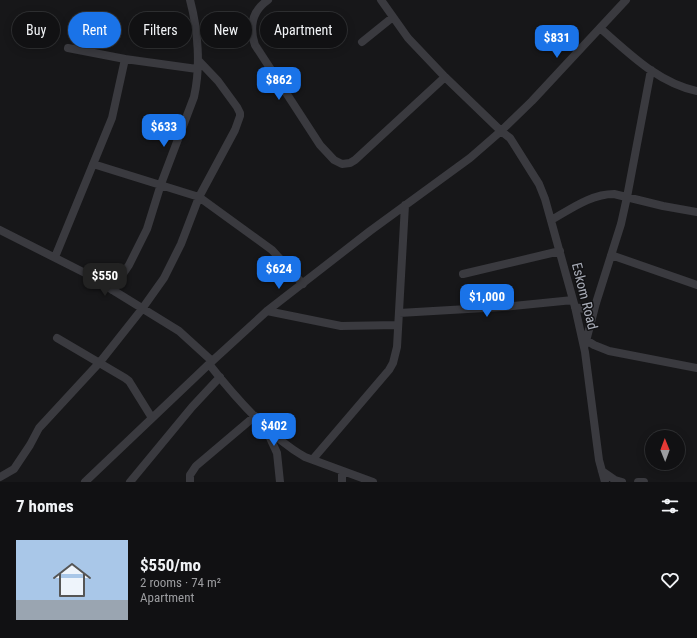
<!DOCTYPE html>
<html lang="en">
<head>
<meta charset="utf-8">
<style>
	:root { --surface:#111113; --page:#1e1f21; --text:#f1f3f6; --muted:#9c9da0; --line:#303133; --accent:#1a73e8 }
	body { margin:0; font-family:"Roboto Condensed",sans-serif; background:var(--page); color:var(--text); height:100vh; display:flex; flex-direction:column; font-size:15px; white-space:nowrap }
	* { box-sizing:border-box; margin:0 }
	p { font-size:13px; color:var(--muted) }
	.icon { flex:none; width:22px; height:22px; fill:none; stroke:currentColor; stroke-width:2; stroke-linecap:round; stroke-linejoin:round }
	.map { position:relative; height:482px; overflow:hidden }
	.sheet { display:flex; flex-direction:column; background:var(--surface); flex:1 }
	.sheet>* { flex:none }
	.banner { position:absolute; left:12px; top:12px; width:400px; height:36px; display:flex; gap:8px }
	.needle { width:26px; rotate:359deg }
	.fabs { position:absolute; left:645px; top:430px; display:grid; gap:8px }
	.fabs a { display:grid; place-items:center; width:40px; height:40px; border-radius:50%; background:var(--surface); box-shadow:0 2px 10px #0003,0 0 0 1px var(--line); font-size:20px }
	.price { position:absolute; translate:-50% -34px; padding:0 9px; border-radius:8px; background:var(--accent); color:#fff; font-size:13px; line-height:26px; filter:drop-shadow(0 1px 2px #0008) }
	.price::after { content:''; position:absolute; left:50%; top:24px; width:12px; height:9px; margin-left:-6px; background:inherit; clip-path:polygon(0 0,100% 0,50% 100%) }
	.price.selected { background:#222; color:#fff }
	ul { padding:0; list-style:none }
	li { display:flex; align-items:center; gap:12px; height:100px; padding:0 16px }
	li span { display:grid; place-items:center; flex:none; width:112px; height:80px; border-radius:0px; color:#555 }
	li>.icon { margin-inline-start:auto }
	span .icon { width:48px; height:48px; fill:#fffc; stroke-width:1 }
	li b { font-size:17px }
	h2 { display:flex; justify-content:space-between; align-items:center; height:48px; padding:0 16px; font-size:17px }
	.tag { padding:0 14px; border-radius:18px; background:var(--surface); box-shadow:0 2px 10px #0003,0 0 0 1px var(--line); font-size:14px; line-height:36px }
	.tag.selected { background:var(--accent); color:#fff }
	.map>svg:first-child { display:block }
</style>
</head>
<body>
<div class="map">
<svg width="697" height="482" viewBox="0 0 697 482">
	<rect width="100%" height="100%" fill="#171719"/>
	<g fill="none" stroke-linecap="round" stroke-linejoin="round">
		<path stroke="#3a3a3f" stroke-width="8" d="M268,0c-16,11 -19,27 -13,45l65,100 14,15 8,4 8,-1 5,-3 90,-83 -37,-39 -27,-38
			M600,28c29,25 58,55 97,63
			M362,42l31,-25
			M68,48l57,11 72,10
			M445,77l56,54 9,7 29,46 6,15 30,108 10,45 14,108 6,22
			M93,164l106,33 73,53 31,34
			M551,220c20,-11 40,-26 63,-26l49,12 34,6
			M0,230l85,43 94,58 33,30
			M611,255l86,30
			M55,257l57,-139 13,-59
			M463,274l97,-23
			M112,290l17,-25 18,-36 14,-45 33,-87c7,-31 4,-67 -4,-97
			M575,307l9,2 12,-6
			M267,311l74,15 57,-1
			M399,313l103,-6 71,-7
			M57,338l68,40 4,3 23,37
			M586,340l8,5 15,6 88,17
			M585,345l11,-42 25,-79 6,-27 24,-127
			M209,364c25,32 61,73 96,93l68,25
			M266,429l11,24 3,29
			M313,459l76,-89 4,-7 4,-16 8,-142
			M342,471v11
			M602,471l13,9 7,2
			M0,477l14,-8 16,-24 9,-17 61,-66 42,-53 22,-31 17,-34 18,-47 36,-67 5,-14v-3l-3,-6 -19,-26 -20,-21
			M85,482l124,-118 58,-53 103,-80 100,-73 31,-27 31,-30 94,-101
			M130,482l62,-75 28,-30
			M190,482v-7l6,-9 59,-50
			M638,482h6"/>
	</g>
	<g text-anchor="middle" dominant-baseline="central" stroke-width="3" stroke-linejoin="round" paint-order="stroke">
		<g font-size="14" fill="#a9adb8" stroke="#121214">
			<text transform="translate(585 296) rotate(76)">Eskom Road</text>
		</g>
	</g>
</svg>
<div class="fabs">
<a><svg class="needle" viewBox="-14 -14 28 28"><path d="M0-13l5 13h-10z" fill="#e53935"/><path d="M0 13l5-13h-10z" fill="#9c9da0"/></svg></a>
</div>
<b class="price" style="left:557px;top:59px">$831</b>
<b class="price" style="left:279px;top:101px">$862</b>
<b class="price" style="left:164px;top:148px">$633</b>
<b class="price" style="left:279px;top:290px">$624</b>
<b class="price selected" style="left:105px;top:297px">$550</b>
<b class="price" style="left:487px;top:318px">$1,000</b>
<b class="price" style="left:274px;top:447px">$402</b>
<div class="banner">
<a class="tag">Buy</a>
<a class="tag selected">Rent</a>
<a class="tag">Filters</a>
<a class="tag">New</a>
<a class="tag">Apartment</a>
</div>
</div>
<section class="sheet">
<h2>7 homes<svg class="icon" aria-label="filters" viewBox="0 0 24 24"><path d="M4 7h16M4 17h16"/><circle cx="9" cy="7" r="2"/><circle cx="15" cy="17" r="2"/></svg></h2>
<ul>
<li><span style="background:linear-gradient(#a9c7e8 75%,#9aa5b1 0)"><svg class="icon" aria-label="home" viewBox="0 0 24 24"><path d="M3 11l9-7 9 7M6 9v11h12V9"/></svg></span><div><b>$550/mo</b><p>2 rooms · 74 m²</p><p>Apartment</p></div><svg class="icon" aria-label="heart" viewBox="0 0 24 24"><path d="M12 20l-8-8c-3-5 5-10 8-4 3-6 11-1 8 4z"/></svg></li>
</ul>
</section>
</body>
</html>
